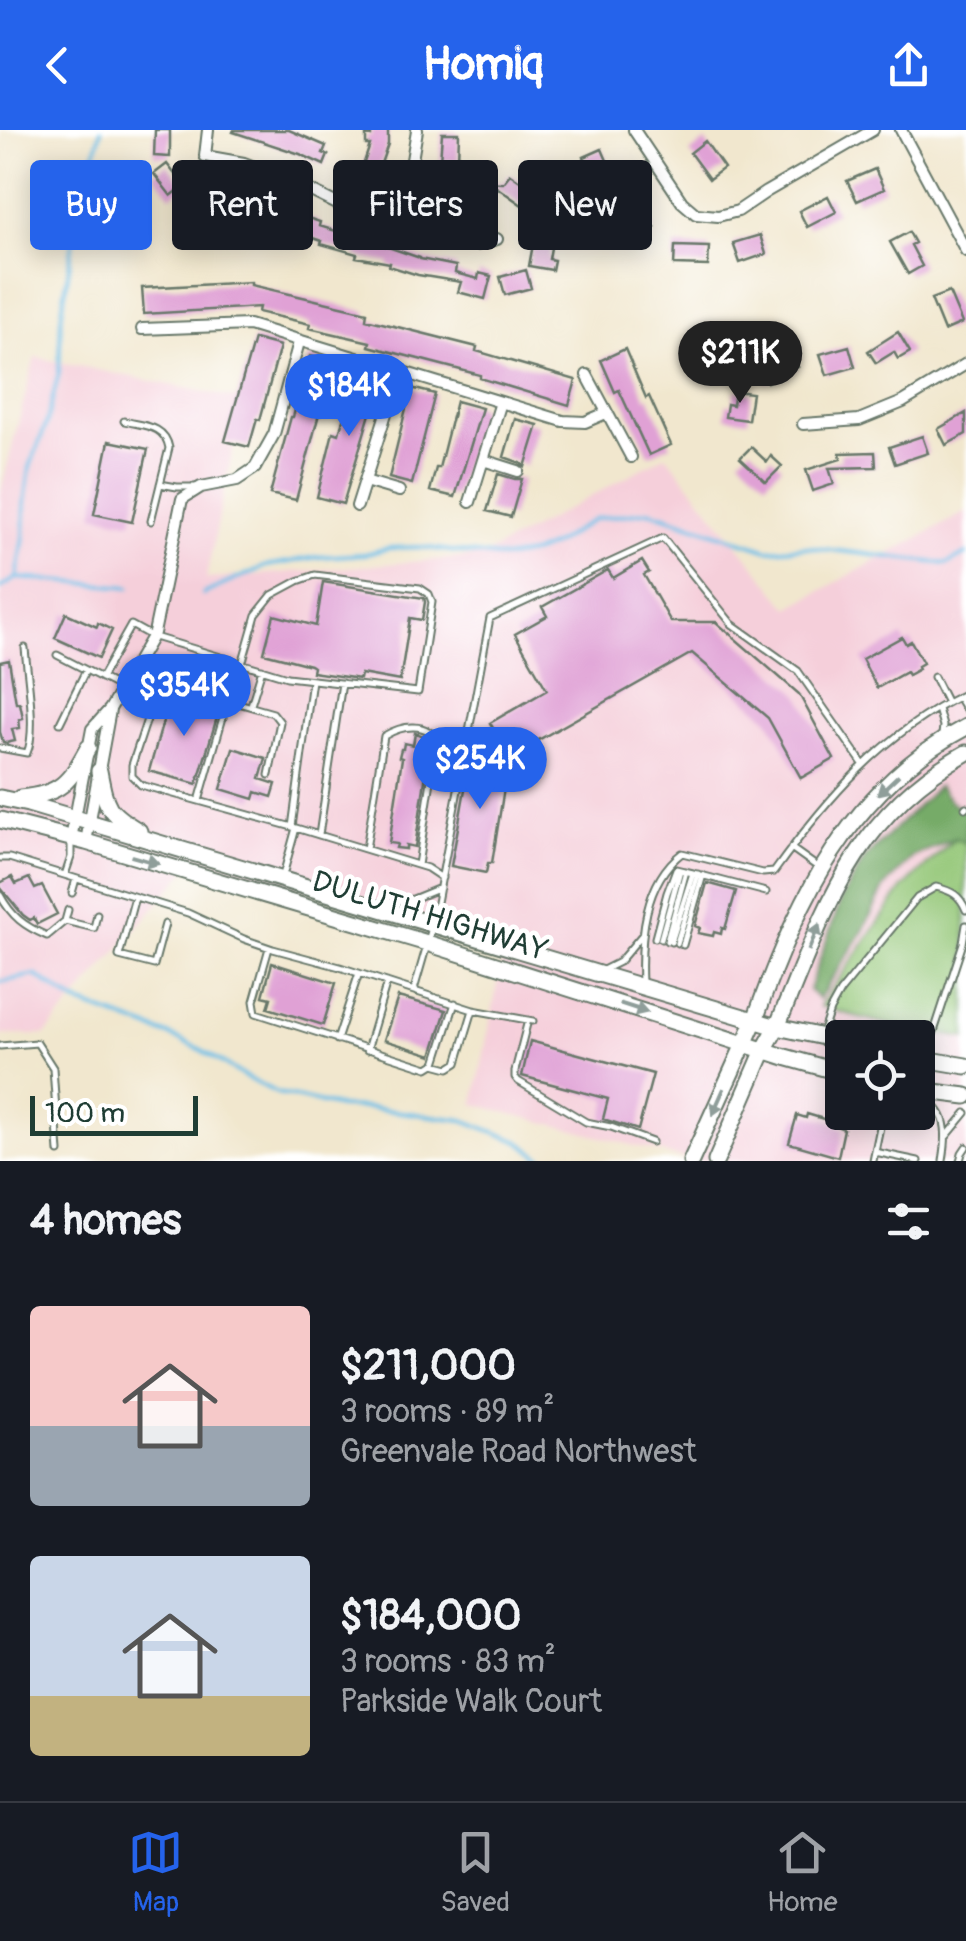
<!DOCTYPE html>
<html lang="en">
<head>
<meta charset="utf-8">
<style>
	:root { --surface:#171b24; --page:#20242c; --text:#f1f3f6; --muted:#9ea1a6; --line:#363941; --accent:#2563eb }
	body { margin:0; font-family:Pangolin,sans-serif; background:var(--page); color:var(--text); height:100vh; display:flex; flex-direction:column; font-size:38px; white-space:nowrap }
	* { box-sizing:border-box; margin:0 }
	p { font-size:32px; color:var(--muted) }
	.icon { flex:none; width:55px; height:55px; fill:none; stroke:currentColor; stroke-width:2; stroke-linecap:round; stroke-linejoin:round }
	.map { position:relative; height:1031px; overflow:hidden }
	.drawer { display:flex; flex-direction:column; background:var(--surface); flex:1 }
	.drawer>* { flex:none }
	.banner { position:absolute; left:30px; top:30px; width:908px; height:90px; display:flex; gap:20px }
	.controls { position:absolute; left:825px; top:890px; display:grid; gap:20px }
	.controls a { display:grid; place-items:center; width:110px; height:110px; border-radius:10px; background:var(--surface); box-shadow:0 5px 25px #0003; font-size:50px }
	.scale { position:absolute; left:30px; bottom:25px; width:168px; box-sizing:border-box; padding-left:10px; border:5px solid #1f3d34; border-top:0; font-size:28px; line-height:35px; white-space:nowrap; color:#1f3d34; -webkit-text-stroke:8px #fff; paint-order:stroke }
	.price { position:absolute; translate:-50% -85px; padding:0 22px; border-radius:35px; background:var(--accent); color:#fff; font-size:32px; line-height:65px; filter:drop-shadow(0 2px 5px #0008) }
	.price::after { content:''; position:absolute; left:50%; top:60px; width:30px; height:22px; margin-left:-15px; background:inherit; clip-path:polygon(0 0,100% 0,50% 100%) }
	.price.current { background:#222; color:#fff }
	ul { padding:0; list-style:none }
	li { display:flex; align-items:center; gap:30px; height:250px; padding:0 30px }
	li span { display:grid; place-items:center; flex:none; width:280px; height:200px; border-radius:10px; color:#555 }
	li>.icon { margin-inline-start:auto }
	span .icon { width:120px; height:120px; fill:#fffc; stroke-width:1 }
	li b { font-size:42px }
	h2 { display:flex; justify-content:space-between; align-items:center; height:120px; padding:0 30px; font-size:42px }
	.tag { padding:0 35px; border-radius:10px; background:var(--surface); box-shadow:0 5px 25px #0003; font-size:35px; line-height:90px }
	.tag.current { background:var(--accent); color:#fff }
	header { display:flex; justify-content:space-between; align-items:center; height:130px; padding:0 30px; background:var(--accent); color:#fff; font-size:45px; font-weight:800 }
	.menu { display:flex; justify-content:space-around; align-items:center; height:140px; border-top:2px solid var(--line); background:var(--surface); font-size:28px; color:var(--muted) }
	.menu a { display:grid; justify-items:center; gap:5px }
	.menu .current { color:var(--accent) }
	.map>svg:first-child { display:block }
</style>
</head>
<body>
<header><svg class="icon" aria-label="back" viewBox="0 0 24 24"><path d="M15 5l-7 7 7 7"/></svg>Homiq<svg class="icon" aria-label="share" viewBox="0 0 24 24"><path d="M12 15V3M7 8l5-5 5 5M5 13v7h14v-7"/></svg></header>
<div class="map">
<svg width="966" height="1031" viewBox="0 0 966 1031">
	<rect width="100%" height="100%" fill="#fff"/>
	<filter id="ink" filterUnits="userSpaceOnUse"><feTurbulence type="fractalNoise" baseFrequency=".01" numOctaves="2"/><feDisplacementMap in="SourceGraphic" scale="20" xChannelSelector="R" yChannelSelector="G"/><feConvolveMatrix kernelMatrix="1 2 1 2 8 2 1 2 1" color-interpolation-filters="sRGB"/></filter>
	<filter id="wash" filterUnits="userSpaceOnUse"><feTurbulence type="fractalNoise" baseFrequency=".0048" numOctaves="4" result="noise"/><feDisplacementMap in="SourceGraphic" scale="40" xChannelSelector="R" yChannelSelector="G"/><feGaussianBlur stdDeviation="2.25" result="paint"/><feColorMatrix in="noise" values="0 0 0 0 0 0 0 0 0 0 0 0 0 0 0 0 0 1.4 0 .05"/><feComposite in="paint" operator="in"/></filter>
	<g filter="url(#wash)">
		<rect width="100%" height="100%" fill="#f1e7ce"/>
		<path fill="#f5cfda" fill-rule="evenodd" d="M35,227l208,43 -37,179 277,-23 183,-101 123,153 177,-96v649h-273l-219,-57 31,-158 -309,-87 -151,176h-45v-541zM842,908h76v74h-76z"/>
		<path fill="#93c676" stroke="#598255" stroke-width="2.5" d="M955,708l11,5v195c-50,-7 -98,-17 -146,-32l82,-117z"/>
		<path fill="#76ab67" stroke="#4a744e" stroke-width="2.5" d="M938,656l13,16 15,10v31l-11,-5 -42,19 -29,31 -22,45 -43,66 -10,-9 33,-93 23,-39z"/>
		<g fill="none" stroke-linecap="round" stroke-linejoin="round">
			<path stroke="#6cc0e8" stroke-width="4" d="M17,448l113,9
				M0,458l17,-10 7,-41 1,-35 5,-35 17,-45 12,-50 2,-54 13,-83 27,-105
				M203,464l63,-28 51,-9 48,-3 24,-6 31,-1 85,11 26,-4 24,-10 39,-25 56,-8 118,39 39,-3 140,17 19,-10
				M0,852l35,-7 41,27 90,32 34,15 45,28 32,16 63,14 30,1 93,12 57,22 26,19"/>
		</g>
		<g id="blocks">
			<path fill="#e0a1d5" d="M155,0h15v27l-16,-1z
				M234,0h55l37,16 -3,7 5,2 -4,10 -24,-11 -67,-22z
				M371,0h17v14l-14,39 -15,-6 11,-32h-4v-10l5,1z
				M442,3h17l-1,28h-18z
				M705,11l19,27 -15,11 -19,-26z
				M602,19l13,30 -17,8 -14,-30z
				M167,34l17,22 -13,10 -17,-22z
				M875,39l9,20 -27,12 -10,-20z
				M510,44l23,16 -11,15 -30,-21 -1,14 -38,-2v3l-26,-3 2,-17 35,4v-2l39,2z
				M228,56l60,21 -1,4 33,11 -1,4 34,10 -1,2 34,6 -1,2 35,12v1l36,7 -1,7 23,6 1,-6 12,3 -6,23 -27,-7 3,-10 -43,-7 -29,-9 1,-3 -34,-6 1,-3 -36,-10 1,-3 -33,-11 1,-5 -46,-18v2l-21,-6z
				M189,59l26,5 -1,11 -8,-1 -1,6 -19,-3z
				M828,66l8,16 -29,15 -8,-16z
				M542,70l11,26 -16,7 -12,-25z
				M631,76l24,21 -14,14 -23,-21z
				M909,102l6,11 -4,2 11,21 -14,8 -18,-32z
				M760,105l6,19 -26,9 -7,-20z
				M534,109l18,3 -3,17 5,1 -2,10 -23,-4z
				M675,116l34,1 -1,19 -34,-1z
				M526,140l5,18 -26,7 -5,-18z
				M251,152v3l116,27 -1,7 111,28 -1,4 100,29 -7,25 -89,-27v-3l-111,-29 1,-4 -61,-14 1,-4 -52,-12 1,-5 -115,7 -2,-26z
				M949,162l13,31 -18,8 -13,-32z
				M898,202l12,20 -12,7 -4,-7 -18,11 -8,-12z
				M254,209l26,7 -20,74 -3,-1 -8,28 -24,-6z
				M849,216l6,21 -28,8 -7,-21z
				M625,219l21,49 3,-2 22,49 -22,10 -30,-65 -4,2 -14,-32z
				M789,221l9,16 -31,15 -8,-16z
				M310,226l26,7 -15,52 -2,-1 -23,86 -26,-6 21,-77h2z
				M356,240l25,7 -38,127 -26,-7 16,-65 6,2z
				M411,258l24,6 -23,90 -23,-6z
				M735,261l17,2 -4,27 -23,-3 2,-13 6,1z
				M456,271l26,7 -27,89 -25,-6 6,-23h3z
				M966,283v21l-20,11 -8,-16z
				M515,289l23,6 -13,42 -4,-4 -17,-6z
				M922,306l6,17 -33,11 -6,-17z
				M109,311l39,8 -16,73 -38,-8z
				M751,317l16,15 4,-6 11,10 -16,16 -26,-24z
				M875,322l1,15 -47,1 5,16 -21,7 -7,-21 35,-11 -1,-6z
				M498,344l17,5h7l-11,38 -24,-6z
				M642,431l7,11 -5,3 27,47h45l83,72 35,65 -33,19 -33,-60 -76,-65 -182,103 -20,-33 57,-33 -32,-56 32,-18 -5,-9 66,-37 5,8z
				M323,452l101,16 1,4 -3,18 -12,-2 -10,63 -39,-7 -1,5 -48,-7 1,-5 -3,-2 -46,-12 10,-38 42,11z
				M66,483l31,14 1,-4 14,7 -13,28 -44,-20z
				M902,507l4,7 5,-3 12,22 -5,3 1,3 -11,6 -2,-3 -29,16 -15,-29z
				M9,530l7,43h4l3,15 -4,1 1,9 -8,1 3,12 -9,2 -3,-1 -3,-10v-70z
				M171,563l49,14 -23,77 -48,-13z
				M415,603l9,3 -1,10 7,1 -15,100 -9,-2v4l-10,-1 1,-4 -8,-1 13,-85 -3,-1 2,-8h2l1,-6 9,2z
				M233,618l33,10 -6,21 16,5 -4,13 -16,-5 -2,7 -33,-10z
				M472,621l37,6 -17,106h-4l-2,10 -35,-7z
				M12,747l4,7 13,-6 6,11 7,-3 15,28 -20,10 -3,-6 -4,2 -7,-5 -23,-28v-4z
				M707,753l29,8 -11,38 -3,-1 -1,6 -7,-2 -1,4 -15,-3 2,-5 -5,-2z
				M272,833l64,20 -13,42 -55,-17 3,-10 -8,-2z
				M398,867l48,13 -14,45 -48,-15z
				M530,911l123,33 -15,56 -35,-11 5,-20 -86,-23z
				M807,984l30,9 -1,3 8,3 -6,28 -49,-14 8,-28 9,3z"/>
		</g>
	</g>
	<g filter="url(#ink)">
		<use href="#blocks" fill-opacity="0" stroke="#68786a" stroke-width="2.5"/>
		<g fill="none" stroke-linecap="round" stroke-linejoin="round">
			<defs>
				<path id="service" d="M124,291c20,5 41,4 45,27l-18,73
					M160,354l17,3h21
					M57,525l62,32
					M934,547l13,26
					M101,548l30,-53 20,11 136,41 131,15 14,-90 -3,-8 -9,-6 -105,-13 -17,6 -26,14 -16,20 -14,49
					M118,565l32,17
					M958,567l8,13
					M251,575l11,-36
					M938,579l5,17 -1,9
					M60,593l26,-53
					M0,618l27,5c10,-22 0,-79 -2,-105
					M269,645l11,-53 -7,-9 -104,-30 -17,21 -20,61v11l9,9 155,43 -14,51
					M199,671l29,-101
					M965,678l1,-1
					M292,697l20,-147
					M296,698l131,40 15,10
					M319,705l23,-152
					M791,718l28,20
					M366,719l18,-113c18,-11 44,-15 53,6l-19,123
					M0,728h9l179,55 56,26 29,10 67,18 133,43 60,11
					M65,745l6,-18v-18
					M72,763l4,-14
					M0,765c12,22 24,31 47,41l18,-15 29,7 3,-14
					M135,767l-16,59 35,9 11,-41
					M381,773l32,-4 27,-11
					M65,791l3,-11
					M655,808l12,-45 9,-24 17,4
					M661,809l19,-69
					M667,811l19,-70
					M671,812l22,-69 73,19
					M677,813l21,-69
					M683,815l20,-70
					M269,818l-15,53 2,12 172,55 8,-5 19,-60
					M601,841l18,-9 22,-26
					M642,853c-2,-45 2,-101 40,-130l81,20 11,-1c53,-74 109,-139 192,-179
					M414,860l19,-66 57,-306 173,-80 69,86 66,47 65,93
					M528,890l-13,51v6l3,4 68,41 25,5 41,15
					M822,904l8,-24 10,-18 77,-94 19,-11c16,4 24,8 30,23
					M337,910l22,-67
					M0,916l37,-3 16,25 6,84
					M367,920l20,-68
					M926,926l37,-113 3,-18
					M434,934l15,4 8,-5 16,-53
					M920,965c29,17 28,36 23,66
					M947,1006l19,-23
					M875,1022l43,9
					M873,1031l7,-34
					M960,1031l2,-8 4,-6"/>
				<path id="minor" d="M208,0l-3,26 39,7 47,18 54,27 109,33 22,4 21,-6
					M634,0l48,72 14,12 22,2 20,-5 28,-19 107,-62
					M901,0l65,121
					M395,93l16,-57 6,-36
					M142,199l107,-4 314,96 22,1 21,-9
					M587,245l44,82
					M803,294l56,-4 44,-18 63,-38
					M483,330l35,11
					M365,351l34,10
					M470,372l31,-100
					M357,376l42,-134
					M71,709l21,-110 18,-20 44,-76 28,-134 19,-12 36,-7 18,-12 19,-34 25,-92
					M86,712l24,-132"/>
				<path id="secondary" d="M755,890c41,-118 95,-232 211,-293
					M777,897c47,-113 75,-211 189,-274"/>
				<path id="primary" d="M99,641c7,37 8,41 40,60
					M0,668l28,6 749,223 65,14
					M20,668c41,-4 49,-15 68,-50
					M0,690l86,22 341,101 358,114 57,16
					M918,928l48,8
					M918,960l48,6
					M691,1031l64,-141
					M716,1031l48,-111 13,-23"/>
			</defs>
			<use href="#service" stroke="#68786a" stroke-width="9"/>
			<use href="#minor" stroke="#68786a" stroke-width="14"/>
			<use href="#secondary" stroke="#68786a" stroke-width="19"/>
			<use href="#primary" stroke="#68786a" stroke-width="19"/>
			<use href="#service" stroke="#fff" stroke-width="5"/>
			<use href="#minor" stroke="#fff" stroke-width="10"/>
			<use href="#secondary" stroke="#fff" stroke-width="15"/>
			<use href="#primary" stroke="#fff" stroke-width="15"/>
		</g>
		<defs><path id="oneway-solid" d="M-6-.8H1V-3.2L6.5 0L1 3.2V.8H-6Z" transform="scale(2.5)"/></defs>
		<g fill="#8f9e9a">
			<use href="#oneway-solid" transform="translate(888 655) rotate(137)"/>
			<use href="#oneway-solid" transform="translate(145 730) rotate(16)"/>
			<use href="#oneway-solid" transform="translate(814 807) rotate(-68)"/>
			<use href="#oneway-solid" transform="translate(634 878) rotate(18)"/>
			<use href="#oneway-solid" transform="translate(718 972) rotate(114)"/>
		</g>
	</g>
	<g text-anchor="middle" dominant-baseline="central" stroke-width="9" stroke-linejoin="round" paint-order="stroke">
		<g font-size="30" fill="#1f3d34" stroke="#fff">
			<text transform="translate(430 786) rotate(17)">DULUTH HIGHWAY</text>
		</g>
	</g>
</svg>
<div class="controls">
<a><svg class="icon" aria-label="locate" viewBox="0 0 24 24"><circle cx="12" cy="12" r="6"/><path d="M12 2v4M12 18v4M2 12h4M18 12h4"/></svg></a>
</div>
<div class="scale">100 m</div>
<b class="price current" style="left:740px;top:276px">$211K</b>
<b class="price" style="left:349px;top:309px">$184K</b>
<b class="price" style="left:184px;top:609px">$354K</b>
<b class="price" style="left:480px;top:682px">$254K</b>
<div class="banner">
<a class="tag current">Buy</a>
<a class="tag">Rent</a>
<a class="tag">Filters</a>
<a class="tag">New</a>
</div>
</div>
<section class="drawer">
<h2>4 homes<svg class="icon" aria-label="filters" viewBox="0 0 24 24"><path d="M4 7h16M4 17h16"/><circle cx="9" cy="7" r="2"/><circle cx="15" cy="17" r="2"/></svg></h2>
<ul>
<li><span style="background:linear-gradient(#f6c9c9 60%,#9aa5b1 0)"><svg class="icon" aria-label="home" viewBox="0 0 24 24"><path d="M3 11l9-7 9 7M6 9v11h12V9"/></svg></span><div><b>$211,000</b><p>3 rooms · 89 m²</p><p>Greenvale Road Northwest</p></div></li>
<li><span style="background:linear-gradient(#c9d6e8 70%,#c2b280 0)"><svg class="icon" aria-label="home" viewBox="0 0 24 24"><path d="M3 11l9-7 9 7M6 9v11h12V9"/></svg></span><div><b>$184,000</b><p>3 rooms · 83 m²</p><p>Parkside Walk Court</p></div></li>
</ul>
</section>
<nav class="menu">
<a class="current"><svg class="icon" aria-label="map" viewBox="0 0 24 24"><path d="M3 6l6-2 6 2 6-2v14l-6 2-6-2-6 2zM9 4v14M15 6v14"/></svg>Map</a>
<a><svg class="icon" aria-label="saved" viewBox="0 0 24 24"><path d="M7 4h10v16l-5-4-5 4z"/></svg>Saved</a>
<a><svg class="icon" aria-label="home" viewBox="0 0 24 24"><path d="M3 11l9-7 9 7M6 9v11h12V9"/></svg>Home</a>
</nav>
</body>
</html>
